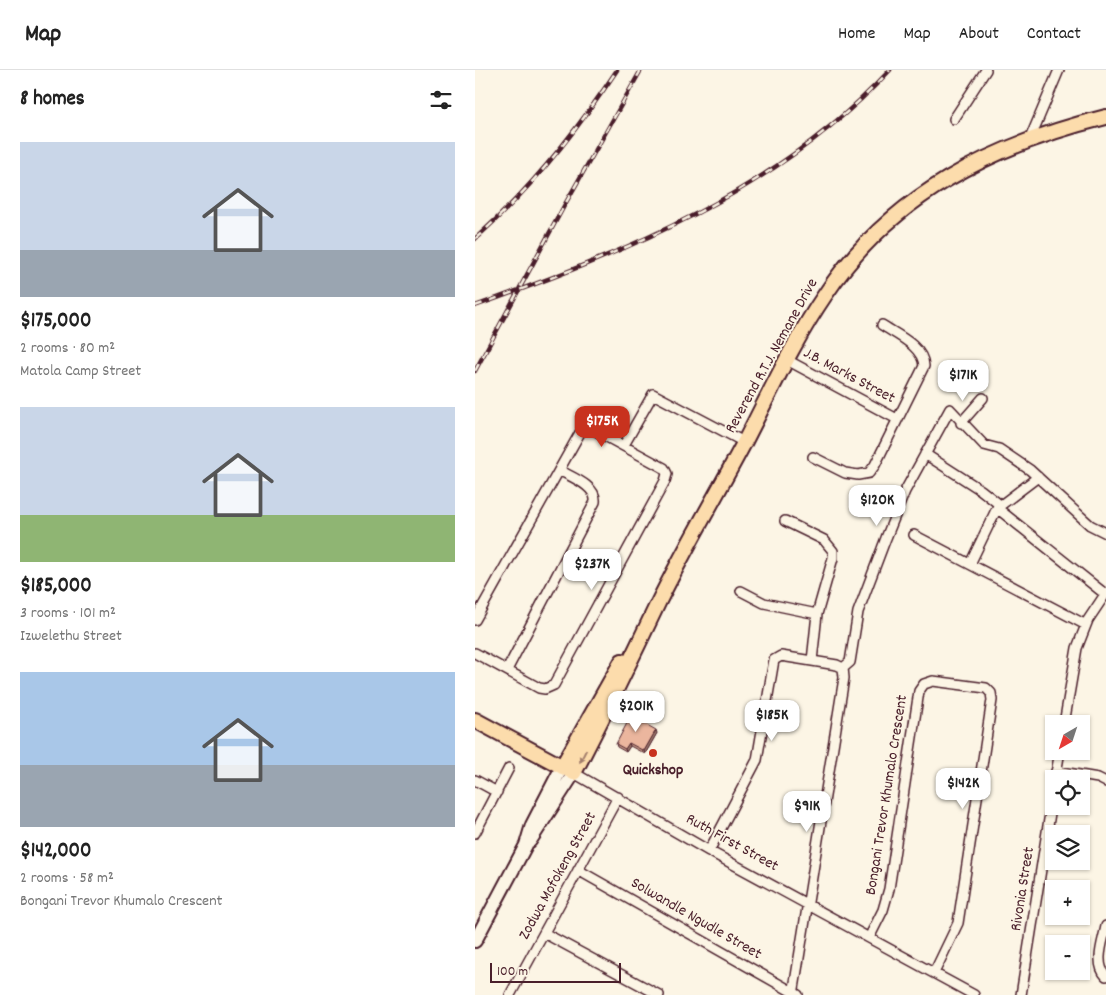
<!DOCTYPE html>
<html lang="en">
<head>
<meta charset="utf-8">
<style>
	:root { --surface:#fff; --page:#f6f6f6; --text:#222; --muted:#767676; --line:#e0e0e0; --accent:#c8321e }
	body { margin:0; font-family:Dekko,sans-serif; background:var(--page); color:var(--text); height:100vh; display:flex; flex-direction:column; font-size:19px; white-space:nowrap }
	* { box-sizing:border-box; margin:0 }
	p { font-size:16px; color:var(--muted) }
	.icon { flex:none; width:28px; height:28px; fill:none; stroke:currentColor; stroke-width:2; stroke-linecap:round; stroke-linejoin:round }
	.map { position:relative; flex:1; overflow:hidden }
	.sheet { display:flex; flex-direction:column; background:var(--surface); width:475px }
	.sheet>* { flex:none }
	.needle { width:32px; rotate:219deg }
	.tools { position:absolute; left:570px; top:645px; display:grid; gap:10px }
	.tools a { display:grid; place-items:center; width:45px; height:45px; border-radius:0px; background:var(--surface); box-shadow:0 1px 4px #0004; font-size:25px }
	.scale { position:absolute; left:15px; bottom:12px; width:131px; box-sizing:border-box; padding-left:5px; border:2px solid #4a1f2b; border-top:0; font-size:14px; line-height:18px; white-space:nowrap; color:#4a1f2b; -webkit-text-stroke:4px #fcf5e5; paint-order:stroke }
	.price { position:absolute; translate:-50% -42px; padding:0 11px; border-radius:10px; background:#fff; color:#222; font-size:16px; line-height:32px; filter:drop-shadow(0 1px 2px #0008) }
	.price::after { content:''; position:absolute; left:50%; top:30px; width:15px; height:11px; margin-left:-8px; background:inherit; clip-path:polygon(0 0,100% 0,50% 100%) }
	.price.selected { background:var(--accent); color:#fff }
	ul { padding:0; list-style:none }
	li { display:grid; align-content:center; gap:10px; height:265px; padding:0 20px }
	li span { display:grid; place-items:center; height:155px; border-radius:0px; color:#555 }
	li>.icon { margin-inline-start:auto }
	span .icon { width:90px; height:90px; fill:#fffc; stroke-width:1 }
	li b { font-size:21px }
	h2 { display:flex; justify-content:space-between; align-items:center; height:60px; padding:0 20px; font-size:21px }
	header { display:flex; align-items:center; gap:30px; box-sizing:border-box; height:70px; padding:0 25px; background:var(--surface); border-bottom:1px solid var(--line) }
	header strong { font-size:24px }
	nav { display:flex; gap:28px; margin-inline-start:auto; font-size:18px }
	main { display:flex; flex:1; min-height:0 }
	.map>svg:first-child { display:block }
</style>
</head>
<body>
<header>
<strong>Map</strong>
<nav><a>Home</a><a>Map</a><a>About</a><a>Contact</a></nav>
</header>
<main>
<section class="sheet">
<h2>8 homes<svg class="icon" aria-label="filters" viewBox="0 0 24 24"><path d="M4 7h16M4 17h16"/><circle cx="9" cy="7" r="2"/><circle cx="15" cy="17" r="2"/></svg></h2>
<ul>
<li><span style="background:linear-gradient(#c9d6e8 70%,#9aa5b1 0)"><svg class="icon" aria-label="home" viewBox="0 0 24 24"><path d="M3 11l9-7 9 7M6 9v11h12V9"/></svg></span><div><b>$175,000</b><p>2 rooms · 80 m²</p><p>Matola Camp Street</p></div></li>
<li><span style="background:linear-gradient(#c9d6e8 70%,#8fb573 0)"><svg class="icon" aria-label="home" viewBox="0 0 24 24"><path d="M3 11l9-7 9 7M6 9v11h12V9"/></svg></span><div><b>$185,000</b><p>3 rooms · 101 m²</p><p>Izwelethu Street</p></div></li>
<li><span style="background:linear-gradient(#a9c7e8 60%,#9aa5b1 0)"><svg class="icon" aria-label="home" viewBox="0 0 24 24"><path d="M3 11l9-7 9 7M6 9v11h12V9"/></svg></span><div><b>$142,000</b><p>2 rooms · 58 m²</p><p>Bongani Trevor Khumalo Crescent</p></div></li>
</ul>
</section>
<div class="map">
<svg width="631" height="925" viewBox="0 0 631 925">
	<rect width="100%" height="100%" fill="#fcf5e5"/>
	<filter id="ink" filterUnits="userSpaceOnUse"><feTurbulence type="fractalNoise" baseFrequency=".02" numOctaves="2"/><feDisplacementMap in="SourceGraphic" scale="10" xChannelSelector="R" yChannelSelector="G"/><feConvolveMatrix kernelMatrix="1 2 1 2 8 2 1 2 1" color-interpolation-filters="sRGB"/></filter>
	<g filter="url(#ink)">
		<g fill="none" stroke-linecap="round" stroke-linejoin="round">
			<defs>
				<path id="street" d="M479,49l32,-49
					M554,71l30,-71
					M312,290l110,59
					M486,353l22,-25
					M149,375l29,-51 91,48
					M450,384l56,36 19,15
					M338,387l32,16 13,2 11,-2 6,-8 49,-99c-1,-20 -27,-31 -42,-41
					M522,438l108,86
					M310,451l39,19 9,11v7l-16,56 -5,47
					M439,465l172,90
					M495,494l27,-56 41,-31
					M266,521l23,12 53,11
					M0,550l106,-189 7,-2 6,1 70,38 3,6 -2,7 -111,204 -9,4 -6,-1 -64,-35
					M368,598l7,-6 8,-50 28,-74 19,-47 45,-82 34,36 15,4 31,21 60,55 16,8
					M32,600l88,-168c2,-16 -24,-25 -36,-32
					M589,654l13,-76 11,-28 18,-27
					M581,701l42,7 8,4
					M99,703l135,78 265,144
					M580,709l5,-28
					M0,710l22,12
					M0,763l34,-65
					M234,781l48,-91 17,-100 7,-4 56,9 6,3
					M103,800l220,125
					M631,856c-3,16 -12,37 0,50
					M69,863l115,62
					M394,868l14,-28 6,-21 30,-198 5,-7 9,-3 53,7 5,5 1,7 -34,223 -24,50
					M35,925l108,-198
					M318,925l51,-317 -1,-10
					M546,925l33,-207"/>
				<path id="secondary" d="M55,771l44,-68
					M0,871l51,-96 6,-20 30,-58"/>
				<path id="primary" d="M0,650l99,53c29,-56 57,-113 84,-170 27,-55 58,-107 86,-160 26,-50 49,-101 81,-148 66,-100 167,-150 281,-178
					M87,697l60,-106"/>
			</defs>
			<use href="#street" stroke="#4a1f2b" stroke-width="12"/>
			<use href="#secondary" stroke="#4a1f2b" stroke-width="16"/>
			<use href="#primary" stroke="#4a1f2b" stroke-width="18"/>
			<use href="#street" stroke="#fcf5e5" stroke-width="9"/>
			<use href="#secondary" stroke="#fcf5e5" stroke-width="12"/>
			<use href="#primary" stroke="#fcdcac" stroke-width="14"/>
			<defs>
				<path id="rail" d="M0,169c56,-50 101,-107 142,-169
					M0,236c151,-54 303,-115 415,-236
					M0,301l89,-165 77,-136"/>
			</defs>
			<use href="#rail" stroke="#4a1f2b" stroke-width="4.5"/>
			<use href="#rail" stroke="#fcf5e5" stroke-width="2.5" stroke-dasharray="8" stroke-linecap="butt"/>
		</g>
		<path fill="#ca9d88" stroke="#4a1f2b" d="M170,648l-3,5 15,10 -12,21 -15,-8 -4,6 -9,-5 -1,-3z"/>
		<path fill="#a47f6f" stroke="#4a1f2b" d="M169,645l1,3 -4,6 -1,-3z
			M181,660l1,3 -12,21 -1,-3z
			M154,673l1,3 -4,6 -1,-3z"/>
		<path fill="#ebb69e" stroke="#4a1f2b" d="M159,640l10,5 -4,6 16,9 -12,21 -15,-8 -4,6 -9,-5z"/>
		<defs><path id="oneway-solid" d="M-6-.8H1V-3.2L6.5 0L1 3.2V.8H-6Z" transform="scale(1.25)"/></defs>
		<use fill="#a37e6c" href="#oneway-solid" transform="translate(108 686) rotate(117)"/>
	</g>
	<circle fill="#c8321e" stroke="#fcf5e5" stroke-width="2" cx="178" cy="683" r="5"/>
	<g text-anchor="middle" dominant-baseline="central" stroke-width="4" stroke-linejoin="round" paint-order="stroke">
		<g font-size="16" fill="#4a1f2b" stroke="#fcf5e5">
			<text transform="translate(297 286) rotate(-61)">Reverend R.T.J. Nemane Drive</text>
			<text transform="translate(374 306) rotate(28)">J.B. Marks Street</text>
			<text transform="translate(412 725) rotate(-81)">Bongani Trevor Khumalo Crescent</text>
			<text transform="translate(257 773) rotate(29)">Ruth First Street</text>
			<text transform="translate(83 806) rotate(-61)">Zodwa Mofokeng Street</text>
			<text transform="translate(548 819) rotate(-81)">Rivonia Street</text>
			<text transform="translate(221 849) rotate(30)">Solwandle Ngudle Street</text>
		</g>
		<g font-size="16" font-weight="bold" fill="#4a1f2b" stroke="#fcf5e5">
			<text x="178" y="700">Quickshop</text>
		</g>
	</g>
</svg>
<div class="tools">
<a><svg class="needle" viewBox="-14 -14 28 28"><path d="M0-13l5 13h-10z" fill="#e53935"/><path d="M0 13l5-13h-10z" fill="#767676"/></svg></a>
<a><svg class="icon" aria-label="locate" viewBox="0 0 24 24"><circle cx="12" cy="12" r="6"/><path d="M12 2v4M12 18v4M2 12h4M18 12h4"/></svg></a>
<a><svg class="icon" aria-label="layers" viewBox="0 0 24 24"><path d="M12 4l9 5-9 5-9-5zM3 14l9 5 9-5"/></svg></a>
<a>+</a>
<a>−</a>
</div>
<div class="scale">100 m</div>
<b class="price" style="left:488px;top:332px">$171K</b>
<b class="price selected" style="left:127px;top:378px">$175K</b>
<b class="price" style="left:402px;top:457px">$120K</b>
<b class="price" style="left:117px;top:521px">$237K</b>
<b class="price" style="left:161px;top:663px">$201K</b>
<b class="price" style="left:297px;top:672px">$185K</b>
<b class="price" style="left:488px;top:740px">$142K</b>
<b class="price" style="left:332px;top:763px">$91K</b>
</div>
</main>
</body>
</html>
